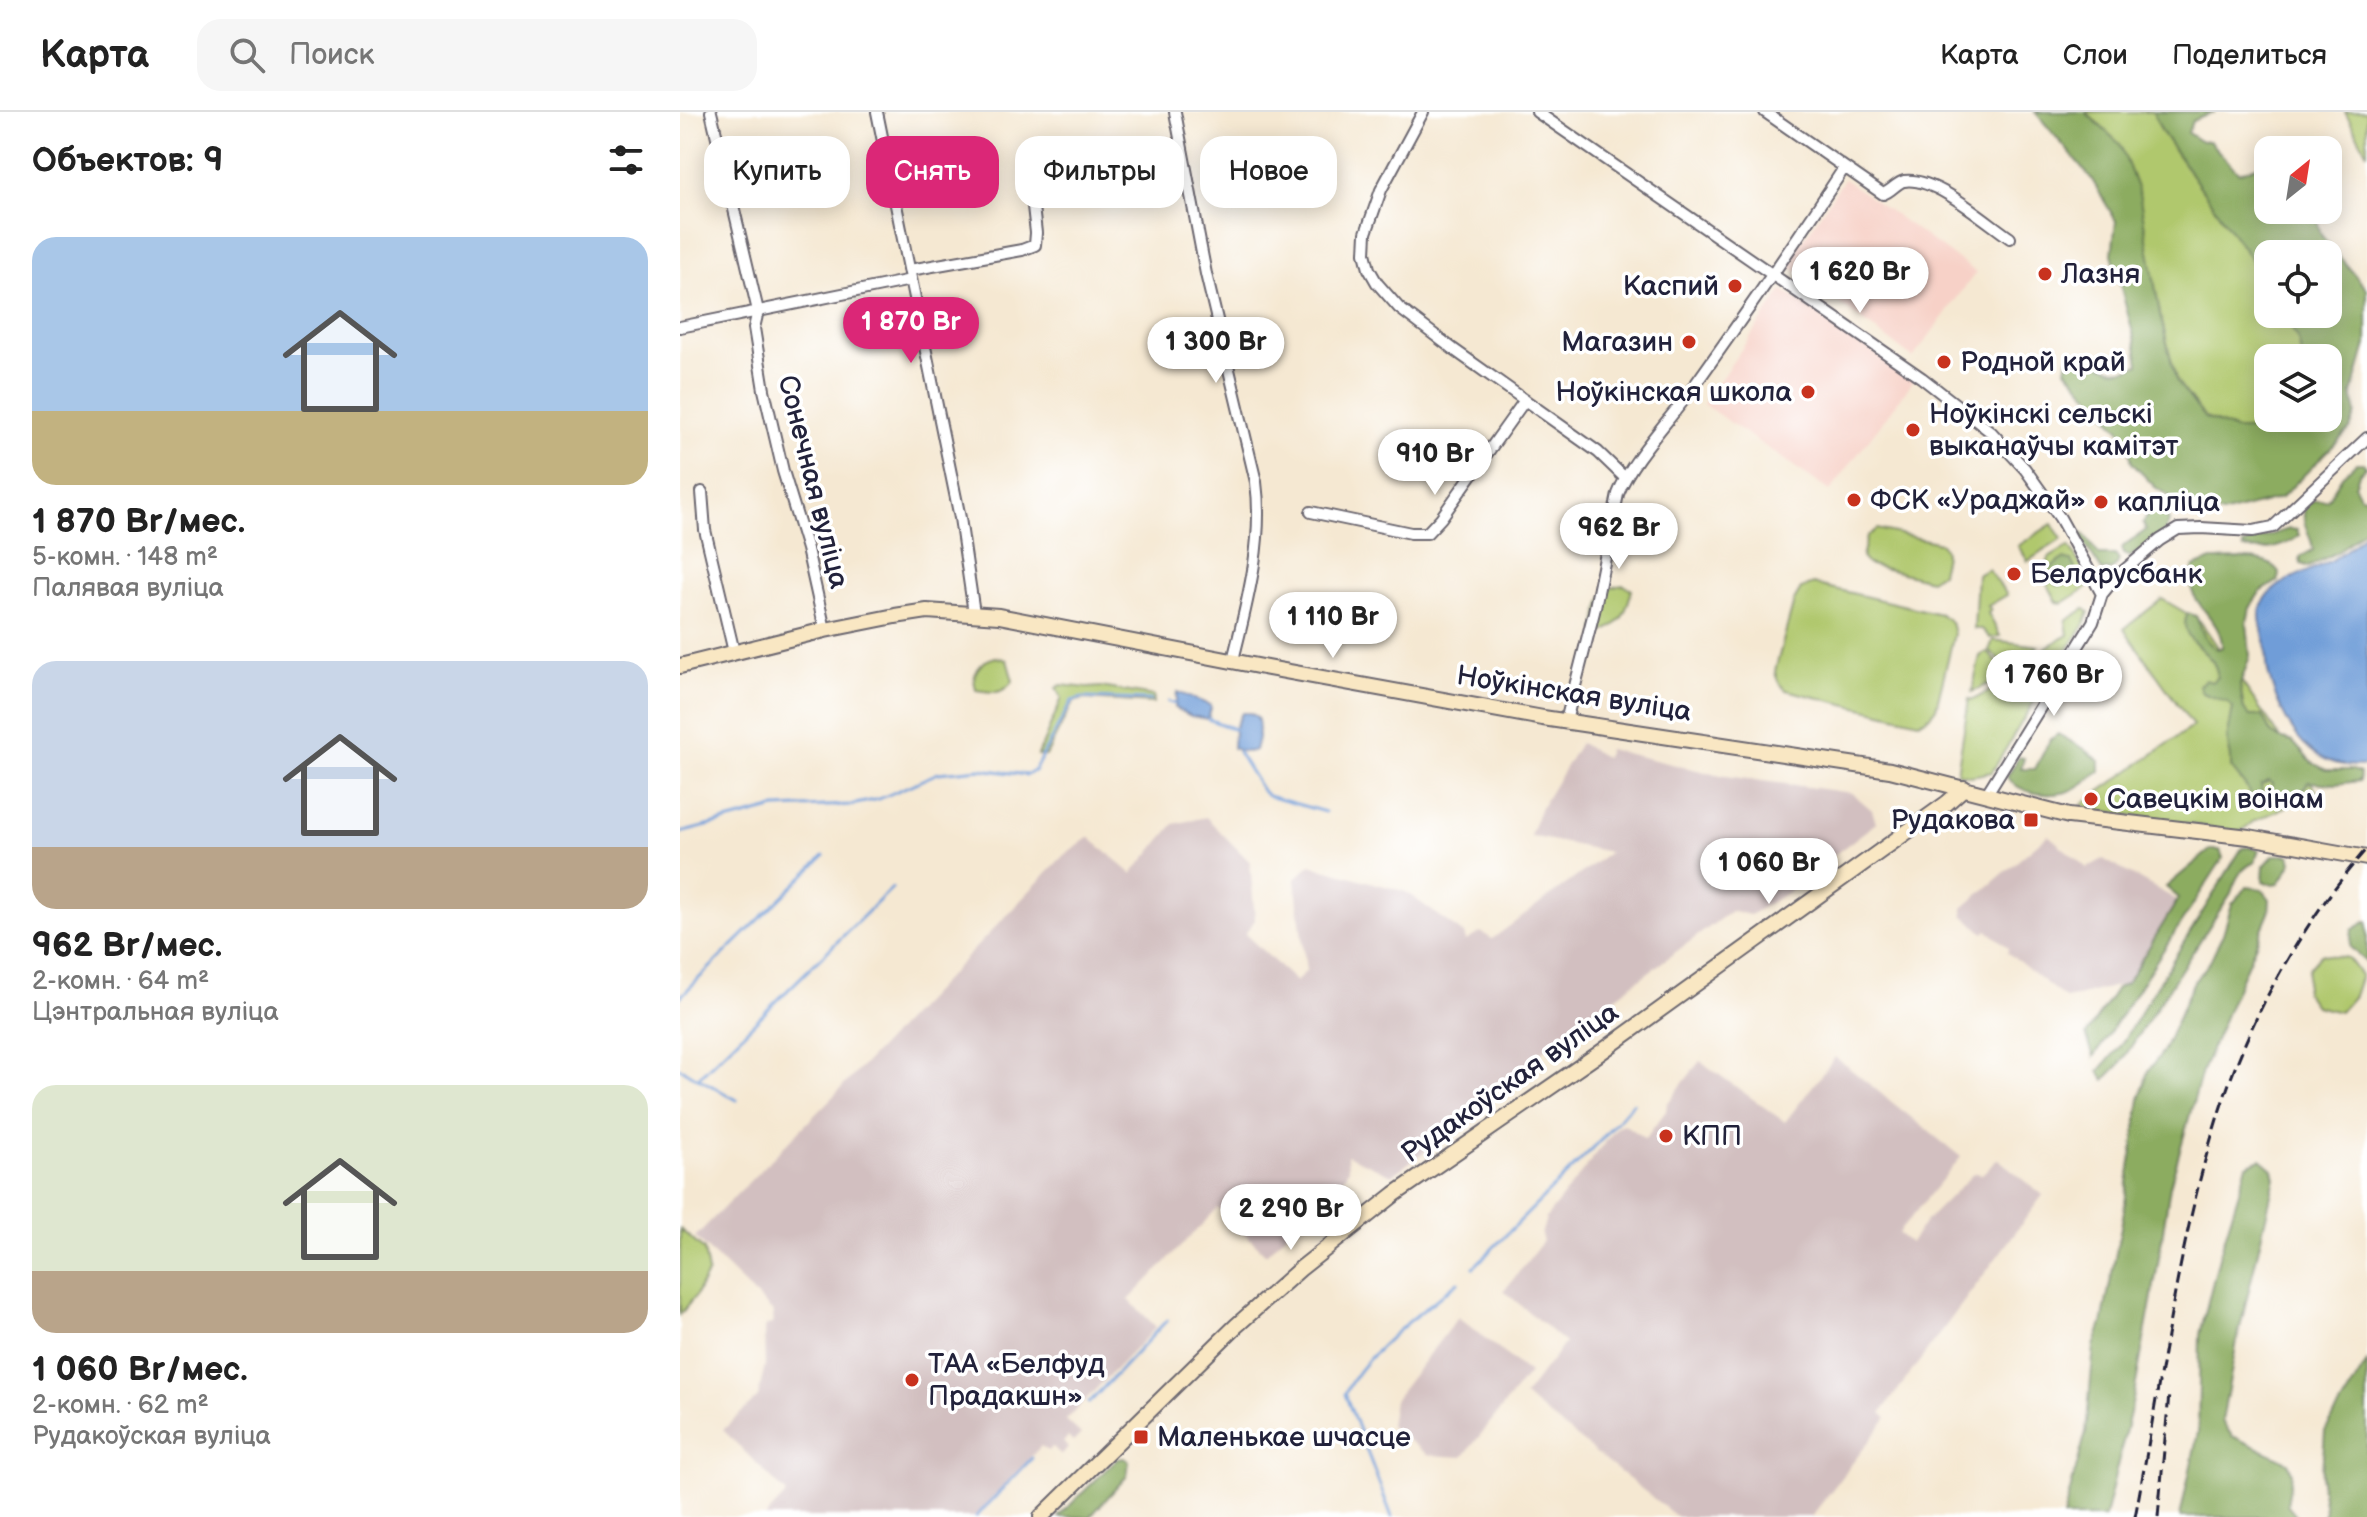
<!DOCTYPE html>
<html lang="ru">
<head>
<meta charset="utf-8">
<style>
	:root { --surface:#fff; --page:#f6f6f6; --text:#222; --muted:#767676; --line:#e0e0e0; --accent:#db2777 }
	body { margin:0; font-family:"Balsamiq Sans",sans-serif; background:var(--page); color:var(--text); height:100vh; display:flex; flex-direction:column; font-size:30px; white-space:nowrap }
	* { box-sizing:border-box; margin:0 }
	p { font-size:26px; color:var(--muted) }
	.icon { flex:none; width:44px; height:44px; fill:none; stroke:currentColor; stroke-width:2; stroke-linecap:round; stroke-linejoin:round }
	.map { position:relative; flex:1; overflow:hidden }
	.side { display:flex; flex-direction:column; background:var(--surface); width:680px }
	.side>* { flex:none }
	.guide { position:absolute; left:24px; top:24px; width:760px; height:72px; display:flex; gap:16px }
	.needle { width:52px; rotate:30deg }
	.fabs { position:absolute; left:1574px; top:24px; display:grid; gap:16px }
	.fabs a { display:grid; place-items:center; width:88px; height:88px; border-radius:16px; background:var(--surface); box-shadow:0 4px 20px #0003; font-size:40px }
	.price { position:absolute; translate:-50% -68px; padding:0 18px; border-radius:28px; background:#fff; color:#222; font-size:26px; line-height:52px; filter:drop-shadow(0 2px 4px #0008) }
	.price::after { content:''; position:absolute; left:50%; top:48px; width:24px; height:18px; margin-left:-12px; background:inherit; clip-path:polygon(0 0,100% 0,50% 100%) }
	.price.active { background:var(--accent); color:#fff }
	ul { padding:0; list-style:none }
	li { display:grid; align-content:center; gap:16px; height:424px; padding:0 32px }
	li span { display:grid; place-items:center; height:248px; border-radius:24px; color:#555 }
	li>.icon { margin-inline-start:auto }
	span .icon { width:144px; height:144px; fill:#fffc; stroke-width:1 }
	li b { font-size:34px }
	h2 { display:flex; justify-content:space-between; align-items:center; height:96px; padding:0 32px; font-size:34px }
	.chip { padding:0 28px; border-radius:24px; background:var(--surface); box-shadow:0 4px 20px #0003; font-size:28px; line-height:72px }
	.chip.active { background:var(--accent); color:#fff }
	header { display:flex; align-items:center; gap:48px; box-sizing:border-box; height:112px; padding:0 40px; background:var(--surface); border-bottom:2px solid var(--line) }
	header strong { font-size:38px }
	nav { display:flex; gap:44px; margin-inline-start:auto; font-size:28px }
	.search { width:560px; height:72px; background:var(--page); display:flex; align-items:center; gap:20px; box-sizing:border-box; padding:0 28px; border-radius:24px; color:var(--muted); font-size:30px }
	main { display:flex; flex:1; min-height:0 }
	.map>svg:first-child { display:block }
</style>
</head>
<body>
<header>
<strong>Карта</strong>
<div class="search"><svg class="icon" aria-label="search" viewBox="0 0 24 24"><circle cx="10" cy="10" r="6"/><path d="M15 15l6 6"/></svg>Поиск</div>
<nav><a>Карта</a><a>Слои</a><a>Поделиться</a></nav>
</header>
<main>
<section class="side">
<h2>Объектов: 9<svg class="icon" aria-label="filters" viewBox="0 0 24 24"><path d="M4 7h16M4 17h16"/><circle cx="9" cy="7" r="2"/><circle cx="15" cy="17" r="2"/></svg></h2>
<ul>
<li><span style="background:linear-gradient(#a9c7e8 70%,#c2b280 0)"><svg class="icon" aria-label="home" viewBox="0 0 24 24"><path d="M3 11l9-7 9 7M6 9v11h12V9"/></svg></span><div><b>1 870 Br/мес.</b><p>5-комн. · 148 m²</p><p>Палявая вуліца</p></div></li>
<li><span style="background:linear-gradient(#c9d6e8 75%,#b9a48a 0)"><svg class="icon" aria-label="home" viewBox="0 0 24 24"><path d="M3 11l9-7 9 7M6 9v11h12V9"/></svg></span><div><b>962 Br/мес.</b><p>2-комн. · 64 m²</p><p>Цэнтральная вуліца</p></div></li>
<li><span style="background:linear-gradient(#dfe7d0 75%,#b9a48a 0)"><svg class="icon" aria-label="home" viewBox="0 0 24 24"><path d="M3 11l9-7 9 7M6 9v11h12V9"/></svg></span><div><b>1 060 Br/мес.</b><p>2-комн. · 62 m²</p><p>Рудакоўская вуліца</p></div></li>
</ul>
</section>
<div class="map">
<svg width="1687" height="1405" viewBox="0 0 1687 1405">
	<rect width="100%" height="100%" fill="#fff"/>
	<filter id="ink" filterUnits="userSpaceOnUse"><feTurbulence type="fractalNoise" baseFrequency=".0125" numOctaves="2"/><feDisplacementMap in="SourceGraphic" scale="16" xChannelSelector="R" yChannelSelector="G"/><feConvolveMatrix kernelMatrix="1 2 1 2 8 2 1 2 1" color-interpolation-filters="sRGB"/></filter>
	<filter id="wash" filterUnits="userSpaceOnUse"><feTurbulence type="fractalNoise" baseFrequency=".006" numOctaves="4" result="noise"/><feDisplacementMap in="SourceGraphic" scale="32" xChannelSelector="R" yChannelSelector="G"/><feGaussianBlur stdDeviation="1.8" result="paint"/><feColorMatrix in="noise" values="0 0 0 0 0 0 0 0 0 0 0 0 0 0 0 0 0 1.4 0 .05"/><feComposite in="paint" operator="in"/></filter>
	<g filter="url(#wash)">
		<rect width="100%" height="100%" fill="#f5e8d2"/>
		<path fill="#f7d1c7" d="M1164,67l132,93 -63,86 -126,-94z
			M1103,178l131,90 -84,111 -127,-87z"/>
		<path fill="#d2bfc0" d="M900,631l26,15 2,-9 110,26 134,18 20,17 4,13 -47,36 -4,11 -10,-4 -10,8 -2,9 -53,32 -19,-4 -190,141 -43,37 -4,-3 -22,19 4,3 -38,34 -46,33 -45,-20 1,14 -3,7 -79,78 -48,-46 -89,92 27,27 -90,93 15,14 -8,8 -5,-5 -5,5 5,6 -7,7 -8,-8 -5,4 -7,-5 -67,71h-209l22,-23 -64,-64 35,-33 7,-32 -1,-34 3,-6 5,-1 2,-11 -79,-76 157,-160 212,-222 25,-18 43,37 42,-50 32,-7 44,45 5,58 -10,14 51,48 10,-11 -11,-92 15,-14 96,27 58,42 2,7 15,-9 11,7 118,-87 -80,-16 10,-27z
			M1368,723l39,33 16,-9 74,41 -50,83 -61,16 -59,-47 2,-4 -22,-18 -3,3 -21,-18v-7z
			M1155,945l126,100 -63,76 12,10 15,-21 49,-49 8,1 16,-15 45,36 -162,218 6,5 -76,99h-134l-153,-121 41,-53 -61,-52 39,-50 -2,-6 5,-17 72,-92 6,-2 21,15 21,-28 1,-7 33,-43 85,61z
			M778,1205l71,56 -66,84 -35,-2 -38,-29 4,-26z"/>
		<path fill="#b0c86d" stroke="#697554" stroke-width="2" d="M1405,0h68l9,20 106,151v31h16l14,26 4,18h-34v60h7l-13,12h-26l-31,-12 -29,-38 -57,-236z
			M1665,0h22v41z
			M1372,412l10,15 -34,22 -10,-15z
			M1197,417l63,14c9,7 3,19 1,30l-11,7 -63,-16 -5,-7 5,-20z
			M1389,434l20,33 -1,8 -25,16 -6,-1 -13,-25 5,-19z
			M1308,457l19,26 -19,11 3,4 -3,3 12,23 -10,2 -8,-9h-8l3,-54z
			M1133,472l127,30 11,8 3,12 -18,74c-5,8 -9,11 -17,14l-133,-32c-7,-5 -10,-10 -11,-19l19,-70 7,-12z
			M944,473l8,5c-8,27 -8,33 -35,45l-2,-5c5,-21 3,-44 29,-45z
			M1482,487l38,22 118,172 -64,28 -14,11 -150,-23 -8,-5 111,-78 -69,-97z
			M1405,497l4,3 -6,15 -42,61 -23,-13 30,-29 20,-11 -2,-14z
			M1313,528l45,6 -25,25 -24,-20z
			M1307,540l22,22 -37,18 8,-36z
			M316,545l11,3 6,21c-12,15 -19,11 -37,9 -5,-17 3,-29 20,-33z
			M1333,566l26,15 -47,79 -21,4 -14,-3 12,-74 4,1z
			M381,573l27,3 13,-1 53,9 -1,7 -69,-4 -11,3 -27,54 -8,-1 24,-57 -6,-10z
			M1641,842l27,4 13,17 -7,21 -14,16 -25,-6 -10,-14 3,-23z
			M0,1117l24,21 4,22 -12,23 -16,20z"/>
		<path fill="#8cac60" stroke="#57674e" stroke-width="2" d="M1355,0h50l35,32 19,49 21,121 16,66 29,38 31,12h26l13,-12h53v-60h-26l-4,-18 -14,-26h44v-60h-60v30l-106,-152 -9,-20h62l-23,9 -4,12 12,8h9l30,32 22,-9 7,1v45h43l4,2 6,23 46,54v52l-15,53 4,19 -6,16 -69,69 -59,16 -42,-11 -25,-16 -23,-24 -5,-25 -61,-69 2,-11 13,-5c19,11 37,24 58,11l-4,-23 -23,-87 4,-33 -25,-43z
			M1676,351h7l3,4 -7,7 -4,12 5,10 7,1v30l-28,24 -30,16 -8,-3 -1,-7 13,-7c-1,-16 -13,-23 -8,-43l9,-7h13l15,-24z
			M1471,396l9,2 9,10c-2,20 -24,26 -39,37l-6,-3 -2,-6c7,-8 16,-11 24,-18l-3,-7z
			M1609,417l8,1 2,6c-14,11 -38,17 -56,12v-3l6,-3z
			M1402,421c8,7 10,15 18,22h15l4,5c-3,9 -8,11 -17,11l-22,-34z
			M1383,447l8,2 4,7c-4,15 -16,26 -27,9l4,-10z
			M1532,448c21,0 57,-7 68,14l-2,7 -18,11 -10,16 -3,14 3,34 -10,29 4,25 6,6h12l9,17 8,5 14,4 18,20 15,8h27l7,3 -1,8 -23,3 -27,-2c-8,11 -18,25 -34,21l-4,-9 2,-10 -4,-3 -8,4 2,11 -3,5 -10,-5 -3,-8 -16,-20v-10l-4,-19 6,-31 -6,-6 -25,-9 -3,-8 6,-5 7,2 5,-5c2,-27 -44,-34 -29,-64l8,3c6,13 8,27 22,33l4,-2c1,-31 -45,-48 -28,-80z
			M1378,622l25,14 17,13v10c-10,7 -22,18 -33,21 -21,5 -47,2 -60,-15l12,-20 5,1 -3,11h14l15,-29z
			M1569,735l10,3 -4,12c-15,7 -19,16 -24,31l-112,172 -15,15 -5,-9 19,-22 124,-201z
			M1530,738h10l3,8 -129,199 -8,-22 31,-47 10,-5 52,-85 -13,-11z
			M1594,743h16l2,7 -13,22 -6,1 -10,-4 1,-15z
			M1567,775l15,2 8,10 -1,14 -67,158 -32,115 -12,78 -25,136 -28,117h-42l23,-85 8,-86 8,-22 21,-107 17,-118 8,-28 16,-21 29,-67 16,-20 14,-29 9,-30z
			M1687,809v41l-17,-15 2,-17z
			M1581,1047l12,10 2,9 -38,163 -15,80 10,15 56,26 4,11 -5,32 10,12h-117l18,-85 2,-98 19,-77 28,-92z
			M1687,1250v155h-45l3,-6 -4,-27 4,-53z
			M444,1346l5,3 -2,15 -37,41h-32l59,-58z"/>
		<path fill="#709dd8" stroke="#49608a" stroke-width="2" d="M1687,420v233c-57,8 -84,-41 -98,-89 -3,-10 -2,-20 -3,-31 -3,-15 -12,-32 0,-47 15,-20 41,-25 62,-36 14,-7 27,-20 39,-30z
			M497,580l33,13 1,3 -3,11 -17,-3 -16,-8z
			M562,601h8l7,4c4,11 1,22 -2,33 -7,3 -16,2 -22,-2l1,-19z"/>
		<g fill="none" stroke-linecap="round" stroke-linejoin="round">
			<path stroke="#709dd8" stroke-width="3" d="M488,590l6,1
				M528,607l26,10
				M558,640l25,40 5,4 57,16
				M0,721l96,-25 75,-3 28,-6 59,-26 42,-4 47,6 7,-4 38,-70 11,-3 68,2
				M0,885l144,-141
				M0,956l57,32
				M18,966l194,-190
				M794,1155l127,-127 32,-37
				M409,1291l78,-83
				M296,1405l56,-59
				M712,1405l-47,-123c18,-41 78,-83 113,-112"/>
		</g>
	</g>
	<g filter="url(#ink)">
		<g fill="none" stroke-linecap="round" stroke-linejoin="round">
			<defs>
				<path id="street" d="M31,0l47,199 -4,17 10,62 19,81 24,78 18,81
					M197,0l83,406 14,95
					M495,0l31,162 50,208c8,59 -9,121 -23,178
					M743,0l-42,78 -15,43 -1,20 4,16 8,14 22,25 54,41 145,103 26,25
					M857,0l385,266 69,54 34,37 35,49 42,76
					M1085,0l118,82c9,-3 13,-11 21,-13 31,-5 81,40 106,57
					M230,158l112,-20 13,-5 1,-12 -9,-80
					M0,215l231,-47
					M22,380l3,38 29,122
					M631,400l100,21h16l14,-15 84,-118
					M886,609l28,-109 24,-118c13,-34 51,-73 74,-105 52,-73 103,-146 152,-221
					M1306,683l107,-173 9,-28 13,-16 45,-38 18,-11 23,-1 52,3 20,-4 94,-89"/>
				<path id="secondary" d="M0,554l145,-36 70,-14 32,-5 72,5 269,52 275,50 347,52 179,46 180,21 118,21
					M361,1405l195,-191 64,-57 95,-75 202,-139 350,-252 17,-15"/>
			</defs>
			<use href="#street" stroke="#6c6770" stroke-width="14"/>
			<use href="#secondary" stroke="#6c6770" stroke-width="18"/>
			<use href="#street" stroke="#fff" stroke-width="10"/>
			<use href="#secondary" stroke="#f9e7c3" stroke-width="14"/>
			<path stroke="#22223b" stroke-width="3" stroke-dasharray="12 6" stroke-linecap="butt" d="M1455,1405c25,-129 41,-262 79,-388 30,-102 83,-200 153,-281
				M1478,1405l11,-123"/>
		</g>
	</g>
	<g fill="#c8321e" stroke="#fff" stroke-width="3">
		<circle cx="1365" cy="162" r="8"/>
		<circle cx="1055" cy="174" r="8"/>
		<circle cx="1009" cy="230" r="8"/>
		<circle cx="1264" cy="250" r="8"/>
		<circle cx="1128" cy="280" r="8"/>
		<circle cx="1233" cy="318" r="8"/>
		<circle cx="1174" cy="388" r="8"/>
		<circle cx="1421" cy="390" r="8"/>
		<circle cx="1334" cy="462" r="8"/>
		<circle cx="1411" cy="687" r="8"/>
		<rect x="1343" y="700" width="16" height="16" rx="4"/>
		<circle cx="986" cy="1024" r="8"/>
		<circle cx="232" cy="1268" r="8"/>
		<rect x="453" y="1317" width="16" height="16" rx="4"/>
	</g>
	<g text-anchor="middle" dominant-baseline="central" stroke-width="7" stroke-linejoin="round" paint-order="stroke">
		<g font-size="28" fill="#22223b" stroke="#fff" text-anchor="start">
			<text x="1381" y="162">Лазня</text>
			<text x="1039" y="174" text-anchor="end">Каспий</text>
			<text x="993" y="230" text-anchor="end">Магазин</text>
			<text x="1280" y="250">Родной край</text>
			<text x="1112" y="280" text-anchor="end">Ноўкінская школа</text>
			<text x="1249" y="302">Ноўкінскі сельскі<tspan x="1249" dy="32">выканаўчы камітэт</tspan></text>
			<text x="1190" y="388">ФСК «Ураджай»</text>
			<text x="1437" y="390">капліца</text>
			<text x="1350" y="462">Беларусбанк</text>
			<text x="1427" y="687">Савецкім воінам</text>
			<text x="1335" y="708" text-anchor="end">Рудакова</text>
			<text x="1002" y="1024">КПП</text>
			<text x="248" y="1252">ТАА «Белфуд<tspan x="248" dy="32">Прадакшн»</tspan></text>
			<text x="477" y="1325">Маленькае шчасце</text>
		</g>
		<g font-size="28" fill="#22223b" stroke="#fff">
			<text transform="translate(133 370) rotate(76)">Сонечная вуліца</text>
			<text transform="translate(894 582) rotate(9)">Ноўкінская вуліца</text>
			<text transform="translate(830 971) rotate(-35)">Рудакоўская вуліца</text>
		</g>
	</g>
</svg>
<div class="fabs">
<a><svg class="needle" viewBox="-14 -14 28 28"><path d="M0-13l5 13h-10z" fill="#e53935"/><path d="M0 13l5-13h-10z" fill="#767676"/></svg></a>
<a><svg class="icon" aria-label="locate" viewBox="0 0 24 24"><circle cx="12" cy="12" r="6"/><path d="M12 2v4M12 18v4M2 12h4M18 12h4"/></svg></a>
<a><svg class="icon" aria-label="layers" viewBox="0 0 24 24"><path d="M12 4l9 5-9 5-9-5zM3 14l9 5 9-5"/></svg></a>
</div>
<b class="price" style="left:1180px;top:203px">1 620 Br</b>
<b class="price active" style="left:231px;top:253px">1 870 Br</b>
<b class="price" style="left:536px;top:273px">1 300 Br</b>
<b class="price" style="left:755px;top:385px">910 Br</b>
<b class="price" style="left:939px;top:459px">962 Br</b>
<b class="price" style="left:653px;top:548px">1 110 Br</b>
<b class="price" style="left:1374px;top:606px">1 760 Br</b>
<b class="price" style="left:1089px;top:794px">1 060 Br</b>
<b class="price" style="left:611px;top:1140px">2 290 Br</b>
<div class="guide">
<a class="chip">Купить</a>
<a class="chip active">Снять</a>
<a class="chip">Фильтры</a>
<a class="chip">Новое</a>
</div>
</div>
</main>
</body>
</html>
